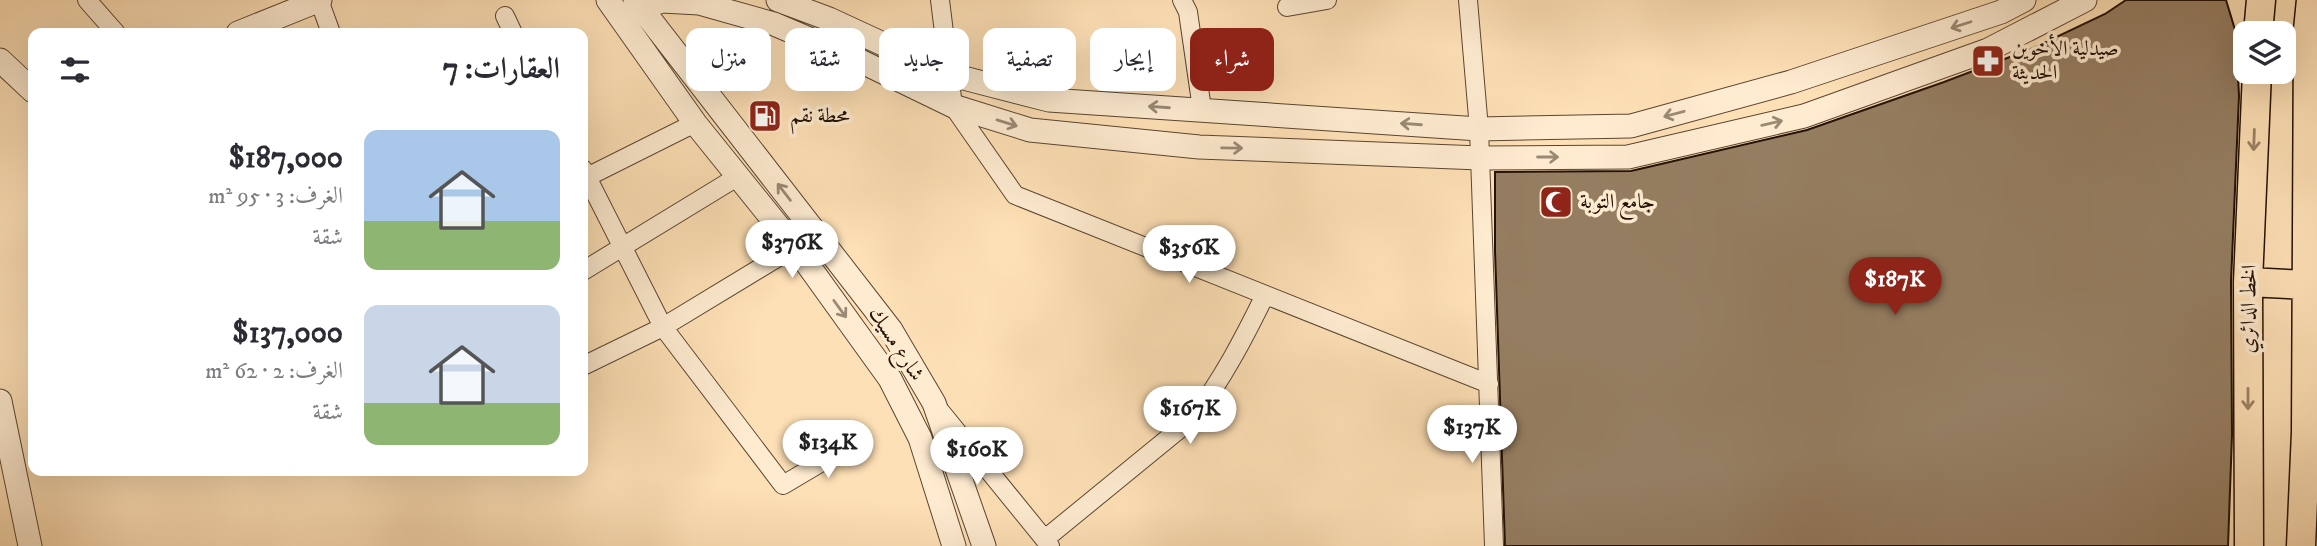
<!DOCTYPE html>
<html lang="ar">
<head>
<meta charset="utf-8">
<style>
	:root { --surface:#fff; --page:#f7f7f7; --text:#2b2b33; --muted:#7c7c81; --accent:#8f2418 }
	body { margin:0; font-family:"IM FELL DW Pica",Amiri,serif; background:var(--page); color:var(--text); direction:rtl; height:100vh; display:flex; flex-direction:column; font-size:26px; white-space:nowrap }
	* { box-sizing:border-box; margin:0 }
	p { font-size:23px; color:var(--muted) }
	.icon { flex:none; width:38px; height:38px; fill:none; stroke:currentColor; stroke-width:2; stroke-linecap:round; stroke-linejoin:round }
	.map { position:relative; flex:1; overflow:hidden; direction:ltr }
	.panel { position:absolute; left:28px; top:28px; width:560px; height:448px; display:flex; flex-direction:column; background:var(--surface); border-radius:14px; box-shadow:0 7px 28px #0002; direction:rtl }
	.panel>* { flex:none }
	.hud { position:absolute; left:609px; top:28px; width:665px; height:63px; direction:rtl; display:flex; gap:14px }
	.controls { position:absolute; left:2233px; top:21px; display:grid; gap:14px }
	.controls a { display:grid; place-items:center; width:63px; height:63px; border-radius:14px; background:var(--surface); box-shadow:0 7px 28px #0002; font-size:35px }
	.price { position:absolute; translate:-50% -60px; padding:0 16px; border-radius:24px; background:#fff; color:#222; font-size:23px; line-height:46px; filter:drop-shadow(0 2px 4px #0008) }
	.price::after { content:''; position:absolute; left:50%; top:42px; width:21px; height:16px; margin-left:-10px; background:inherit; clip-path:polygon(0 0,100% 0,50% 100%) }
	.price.active { background:var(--accent); color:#fff }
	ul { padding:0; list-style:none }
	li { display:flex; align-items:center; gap:21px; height:175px; padding:0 28px }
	li span { display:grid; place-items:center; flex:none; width:196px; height:140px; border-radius:14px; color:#555 }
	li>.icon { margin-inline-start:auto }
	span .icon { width:84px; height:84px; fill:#fffc; stroke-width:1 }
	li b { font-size:30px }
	h2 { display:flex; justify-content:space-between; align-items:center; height:84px; padding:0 28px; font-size:30px }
	.chip { padding:0 24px; border-radius:14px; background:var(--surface); box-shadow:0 7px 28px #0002; font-size:24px; line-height:63px }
	.chip.active { background:var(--accent); color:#fff }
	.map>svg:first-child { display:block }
</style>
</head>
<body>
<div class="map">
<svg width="2317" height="546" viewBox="0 0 2317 546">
	<rect width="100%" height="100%" fill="#fee0b6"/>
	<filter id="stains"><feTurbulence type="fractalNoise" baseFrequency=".00286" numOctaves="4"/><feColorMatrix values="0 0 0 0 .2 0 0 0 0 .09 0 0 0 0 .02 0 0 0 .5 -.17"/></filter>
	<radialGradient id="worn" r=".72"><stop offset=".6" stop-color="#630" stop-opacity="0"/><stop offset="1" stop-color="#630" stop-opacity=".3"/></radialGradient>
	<path fill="#957d61" stroke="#231105" stroke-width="2" d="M2126,0h100l10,33 3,63 -8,186 1,153 -4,111h-723l-10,-295v-79l136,-1 176,-41 137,-48 87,-33 74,-35z"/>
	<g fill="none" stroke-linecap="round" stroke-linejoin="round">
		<defs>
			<path id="minor" d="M87,0l29,33
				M319,0l12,33
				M940,0l13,106 62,89 474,189
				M1182,0l6,12 14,97
				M1468,0l11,129 15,417
				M1287,7l40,-7
				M505,16l8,17
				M583,169l80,158 120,158 71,-42
				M583,179l112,-56
				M583,271l154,-94
				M583,366l80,-39 132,-80
				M941,412l109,134
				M1045,539l148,-121c29,-38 51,-80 72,-123"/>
			<path id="tertiary" d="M608,0l87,123 100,124 95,132 30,59 34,108
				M635,0l256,330 43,73 50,143
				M778,0l51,19 119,55 101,26 430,29 152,-3 160,-44 210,-70 23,-12
				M623,19l18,-11 21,-7 37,2 75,21 80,34 99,48 77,24 169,17 281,11 148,-1 176,-41 184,-66 97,-50
				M238,33l82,-33
				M0,60l33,31
				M0,401l30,145"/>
			<path id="primary" d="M2258,33l3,-33
				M2248,282l59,3
				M2249,546l-1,-264 9,-210
				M2301,546l5,-114 2,-402 3,-30"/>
		</defs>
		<use href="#minor" stroke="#5a4531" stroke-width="20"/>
		<use href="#tertiary" stroke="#5a4531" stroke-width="25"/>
		<use href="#primary" stroke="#231105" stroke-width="31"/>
		<use href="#minor" stroke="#feebd0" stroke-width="18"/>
		<use href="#tertiary" stroke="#feebd0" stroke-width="23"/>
		<use href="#primary" stroke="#fee0b6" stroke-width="28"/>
	</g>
	<defs><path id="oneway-shaft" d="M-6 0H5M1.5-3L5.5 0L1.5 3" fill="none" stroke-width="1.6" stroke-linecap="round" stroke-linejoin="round" transform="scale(1.75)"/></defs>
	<g stroke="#9b8975">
		<use href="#oneway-shaft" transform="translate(1961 25) rotate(162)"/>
		<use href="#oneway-shaft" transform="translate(1159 107) rotate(-176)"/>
		<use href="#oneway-shaft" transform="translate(1674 114) rotate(165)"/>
		<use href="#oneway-shaft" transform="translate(1007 123) rotate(17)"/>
		<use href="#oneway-shaft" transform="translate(1772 123) rotate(-13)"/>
		<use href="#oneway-shaft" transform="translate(1411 124) rotate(-176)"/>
		<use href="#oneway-shaft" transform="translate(1232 148) rotate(1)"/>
		<use href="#oneway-shaft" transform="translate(1548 157)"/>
		<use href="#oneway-shaft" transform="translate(784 192) rotate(-128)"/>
		<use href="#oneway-shaft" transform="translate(840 309) rotate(54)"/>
	</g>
	<g stroke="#9b8366">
		<use href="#oneway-shaft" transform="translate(2254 140) rotate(92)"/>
		<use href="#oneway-shaft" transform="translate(2248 399) rotate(90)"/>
	</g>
	<defs>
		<symbol id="pharmacy-square" viewBox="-11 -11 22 22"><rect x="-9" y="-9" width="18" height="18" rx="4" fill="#8f2418" stroke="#feebd0"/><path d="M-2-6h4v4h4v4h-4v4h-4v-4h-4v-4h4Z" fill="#fff"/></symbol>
		<symbol id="fuel-square" viewBox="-11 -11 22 22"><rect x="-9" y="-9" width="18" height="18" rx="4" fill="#8f2418" stroke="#feebd0"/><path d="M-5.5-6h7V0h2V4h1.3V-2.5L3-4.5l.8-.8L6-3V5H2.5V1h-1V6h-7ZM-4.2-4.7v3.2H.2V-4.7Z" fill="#fff"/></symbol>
		<symbol id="mosque-square" viewBox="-11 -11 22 22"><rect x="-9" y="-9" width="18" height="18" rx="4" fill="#8f2418" stroke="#feebd0"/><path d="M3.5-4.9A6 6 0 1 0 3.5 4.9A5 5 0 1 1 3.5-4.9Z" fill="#fff"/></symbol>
	</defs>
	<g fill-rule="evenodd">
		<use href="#pharmacy-square" x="1969" y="42" width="38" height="38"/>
		<use href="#fuel-square" x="746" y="97" width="38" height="38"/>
		<use href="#mosque-square" x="1537" y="183" width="38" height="38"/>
	</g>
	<g text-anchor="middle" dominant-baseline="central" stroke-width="7" stroke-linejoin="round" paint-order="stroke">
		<g font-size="21" fill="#231105" stroke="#feebd0" text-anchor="start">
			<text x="2012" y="49">صيدلية الأخوين<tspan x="2012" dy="24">الحديثة</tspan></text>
			<text x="790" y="116">محطة نقم</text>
			<text x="1580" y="202">جامع التوبة</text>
		</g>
		<g font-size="21" fill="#231105" stroke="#feebd0">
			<text transform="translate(2249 309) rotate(-89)">الخط الدائري</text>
			<text transform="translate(896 344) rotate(57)">شارع مسيك</text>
		</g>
	</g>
	<rect width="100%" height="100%" filter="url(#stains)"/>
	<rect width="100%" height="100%" fill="url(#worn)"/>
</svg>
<div class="controls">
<a><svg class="icon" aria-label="layers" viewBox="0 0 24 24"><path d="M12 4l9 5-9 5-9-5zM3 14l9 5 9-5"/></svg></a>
</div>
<b class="price" style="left:792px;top:280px">$376K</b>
<b class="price" style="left:1189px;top:285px">$356K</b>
<b class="price active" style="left:1895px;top:317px">$187K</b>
<b class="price" style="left:1190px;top:446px">$167K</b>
<b class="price" style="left:1472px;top:465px">$137K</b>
<b class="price" style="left:828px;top:480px">$134K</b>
<b class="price" style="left:977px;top:487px">$160K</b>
<div class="hud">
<a class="chip active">شراء</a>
<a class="chip">إيجار</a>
<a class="chip">تصفية</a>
<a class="chip">جديد</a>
<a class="chip">شقة</a>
<a class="chip">منزل</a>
</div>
<section class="panel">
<h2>العقارات: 7<svg class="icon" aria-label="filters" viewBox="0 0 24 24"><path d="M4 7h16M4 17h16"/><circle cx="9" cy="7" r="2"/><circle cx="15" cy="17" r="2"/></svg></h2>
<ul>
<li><span style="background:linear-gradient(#a9c7e8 65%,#8fb573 0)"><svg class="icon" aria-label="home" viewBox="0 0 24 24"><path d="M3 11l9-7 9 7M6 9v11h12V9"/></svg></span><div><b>$187,000</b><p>الغرف: 3 · 95 m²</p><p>شقة</p></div></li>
<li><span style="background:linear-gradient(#c9d6e8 70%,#8fb573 0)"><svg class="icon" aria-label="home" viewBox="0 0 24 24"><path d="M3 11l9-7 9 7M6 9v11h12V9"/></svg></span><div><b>$137,000</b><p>الغرف: 2 · 62 m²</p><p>شقة</p></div></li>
</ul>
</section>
</div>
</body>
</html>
